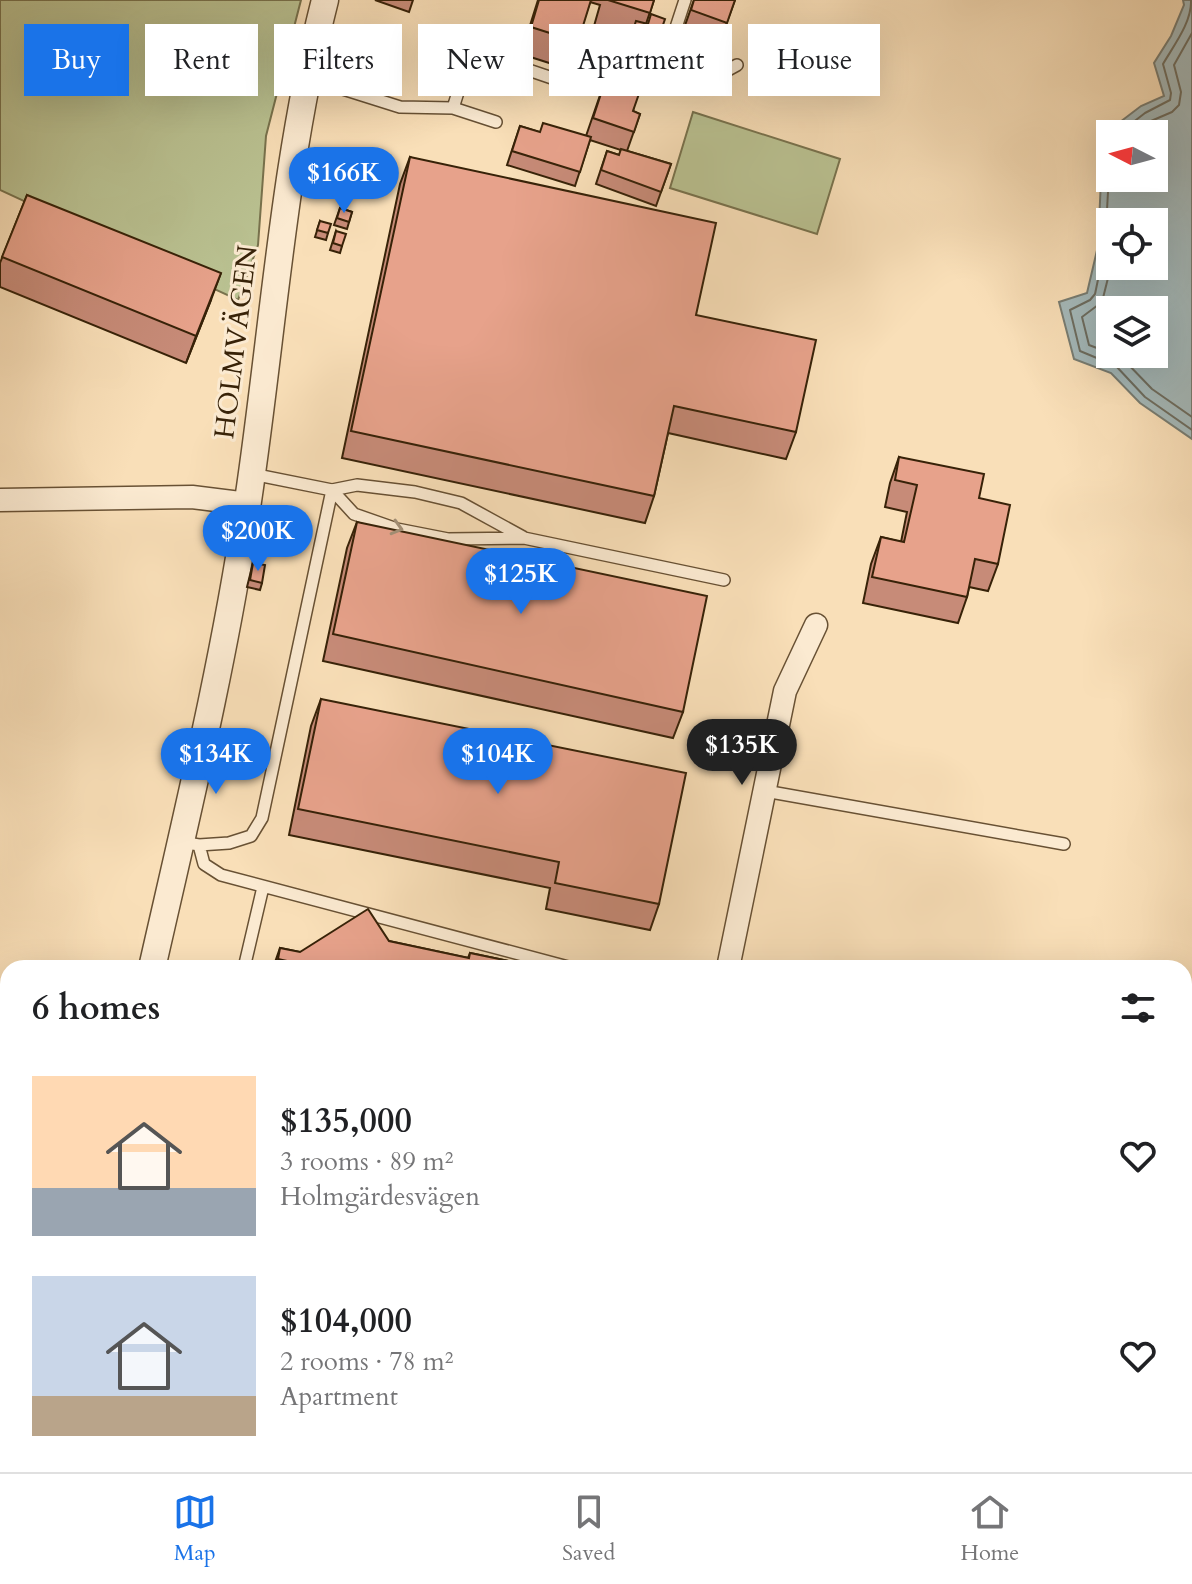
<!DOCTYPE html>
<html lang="en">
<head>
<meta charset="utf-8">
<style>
	:root { --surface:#fff; --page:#f2f2f2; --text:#202124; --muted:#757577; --line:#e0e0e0; --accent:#1a73e8 }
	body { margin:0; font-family:Cardo,serif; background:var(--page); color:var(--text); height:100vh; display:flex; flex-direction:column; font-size:30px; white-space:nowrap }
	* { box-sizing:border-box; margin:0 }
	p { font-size:26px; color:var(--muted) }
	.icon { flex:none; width:44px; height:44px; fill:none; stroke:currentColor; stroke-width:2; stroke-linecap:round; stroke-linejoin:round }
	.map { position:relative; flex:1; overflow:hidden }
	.sheet { position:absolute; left:0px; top:960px; width:1192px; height:512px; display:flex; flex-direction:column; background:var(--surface); border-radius:24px 24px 0 0; box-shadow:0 8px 32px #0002 }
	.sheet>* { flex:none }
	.top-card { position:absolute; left:24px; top:24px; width:1144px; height:72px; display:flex; gap:16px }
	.needle { width:52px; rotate:276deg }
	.controls { position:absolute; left:1096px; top:120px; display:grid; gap:16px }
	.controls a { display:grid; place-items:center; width:72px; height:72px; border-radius:0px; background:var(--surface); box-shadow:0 8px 32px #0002; font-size:40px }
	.price { position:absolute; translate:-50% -68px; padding:0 18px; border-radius:28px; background:var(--accent); color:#fff; font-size:26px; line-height:52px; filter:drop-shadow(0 2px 4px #0008) }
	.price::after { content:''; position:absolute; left:50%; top:48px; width:24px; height:18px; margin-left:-12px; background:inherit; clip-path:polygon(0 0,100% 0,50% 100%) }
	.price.current { background:#222; color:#fff }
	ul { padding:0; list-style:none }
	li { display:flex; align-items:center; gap:24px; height:200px; padding:0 32px }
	li span { display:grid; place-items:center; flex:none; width:224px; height:160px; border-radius:0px; color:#555 }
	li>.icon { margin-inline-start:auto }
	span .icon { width:96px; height:96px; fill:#fffc; stroke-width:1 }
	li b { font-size:34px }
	h2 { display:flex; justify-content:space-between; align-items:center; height:96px; padding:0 32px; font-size:34px }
	.tag { padding:0 28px; border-radius:0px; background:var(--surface); box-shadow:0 8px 32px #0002; font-size:28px; line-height:72px }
	.tag.current { background:var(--accent); color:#fff }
	.menu { display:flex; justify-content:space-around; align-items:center; height:112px; border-top:2px solid var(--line); background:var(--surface); font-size:22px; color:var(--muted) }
	.menu a { display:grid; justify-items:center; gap:4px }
	.menu .current { color:var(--accent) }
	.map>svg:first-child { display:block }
</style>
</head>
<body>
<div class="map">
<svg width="1192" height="1472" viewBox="0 0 1192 1472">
	<rect width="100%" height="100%" fill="#f9dfb8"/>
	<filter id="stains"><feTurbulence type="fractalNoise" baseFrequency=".0025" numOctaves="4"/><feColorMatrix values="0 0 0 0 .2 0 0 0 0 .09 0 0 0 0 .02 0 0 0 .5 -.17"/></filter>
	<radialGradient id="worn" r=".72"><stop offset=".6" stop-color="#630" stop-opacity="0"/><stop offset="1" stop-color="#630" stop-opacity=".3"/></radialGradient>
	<path fill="#bac292" stroke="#78724d" stroke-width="2" d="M0,0h301l-35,136 -8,109 -20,55 -238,-110z
		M693,112l147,47 -23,75 -147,-46z"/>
	<path fill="#a4b9ba" stroke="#787d73" stroke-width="2" fill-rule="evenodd" d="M1183,0h9v439l-52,-36 -29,-30 -37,-14 -15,-57 28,-9 11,-47 5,-111 38,-29 23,-10 -10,-33 17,-27 13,-31zM1110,134h44v44h-44zM1110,222h44v44h-44zM1110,310h44v44h-44z"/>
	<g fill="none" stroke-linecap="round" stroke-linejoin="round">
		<path stroke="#6e6e61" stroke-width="2" d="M1118,134l27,-21 25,-13 1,-7 -8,-29c11,-19 29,-42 28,-64
			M1134,134l17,-13 21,-9 7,-7 2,-13 -7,-27 18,-32
			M1110,156l-5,90 -10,48 -5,6 -20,10 10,41 36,15 29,31 47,33
			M1110,353l-21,-8 -7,-28 20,-15 9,-36
			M1112,354l12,6 28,29 40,28"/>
		<defs>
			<path id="service" d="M685,0l-19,58 1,13 41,10 29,-16
				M449,43l106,36
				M308,78l92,29 53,1 43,14
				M453,108l18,-57
				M332,490l22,24 43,15 51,10 76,-1 200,42
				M332,490l25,-5 58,7 46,11 62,34
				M765,791l299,53
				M193,844l6,1 5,19 17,11 351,93
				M199,845l30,-2 22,-7 11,-18 70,-328 -80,-16
				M244,968l19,-81"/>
			<path id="minor" d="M0,500l192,-3 56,7
				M728,968l57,-277 31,-66
				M0,1249h8"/>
			<path id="tertiary" d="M152,968c35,-154 73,-310 96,-467 25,-168 35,-336 77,-501
				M37,1472l2,-8"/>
		</defs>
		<use href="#service" stroke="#685134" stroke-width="14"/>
		<use href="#minor" stroke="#685134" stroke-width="25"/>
		<use href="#tertiary" stroke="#685134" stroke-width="29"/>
		<use href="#service" stroke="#fbead1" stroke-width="11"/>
		<use href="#minor" stroke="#fbead1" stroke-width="22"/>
		<use href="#tertiary" stroke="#fbead1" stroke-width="26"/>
	</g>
	<path fill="#c78b78" stroke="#372208" stroke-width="2" d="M375,0h38l-4,12z
		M538,0h116l-8,24 -13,87 7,3 -13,37 44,13 -15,42 -60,-22 11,-33 12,4 2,-5 -31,-10 -15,46 -68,-21 13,-39 19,6 47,4 35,-102 -27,-8 6,-21 -10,-3 -22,67 -47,-15z
		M694,0h41l-16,44 -36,-13z
		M410,157l286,158 100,117 -10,27 -118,-26 -14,63 -9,27 -303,-65 58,-274z
		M27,195l184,105 -25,63 -186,-76v-24z
		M340,208l12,4 -5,17 -13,-4z
		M320,221l8,12 -2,7 -11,-3z
		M336,231l6,15 -2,7 -10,-3z
		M899,457l80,41 19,66 -10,27 -19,-4 -2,10 -9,26 -95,-20 8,-39 10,-27 20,5 6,-30 -22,-5 5,-24z
		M357,522l326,190 -10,26 -350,-77 24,-113z
		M253,563l9,20 -2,7 -13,-3z
		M321,699l338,205 -9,26 -104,-21 4,-21 -261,-53 22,-109z
		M389,941l79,17 2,-5 73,15h-270l7,-20 20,4z"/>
	<path fill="#a27161" stroke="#372208" stroke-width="2" d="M221,273l-10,27 -25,63 10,-27z"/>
	<path fill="#e7a28b" stroke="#372208" stroke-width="2" d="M539,0h52l-13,42 -47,-15z
		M608,0h46l-4,13z
		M694,0h41l-8,23 -36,-13z
		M651,14l14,5 -32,92 7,3 -6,18 -41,-14 29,-88 10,3 4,-12 12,3z
		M543,123l48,14 -11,35 -68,-21 8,-25 20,6z
		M621,149l50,15 -10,28 -60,-22 6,-19 12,4z
		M410,157l306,66 -20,92 120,25 -20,92 -122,-26 -20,90 -303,-65z
		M27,195l194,78 -25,63 -194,-79z
		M340,208l12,4 -3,10 -12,-4z
		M320,221l11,3 -3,9 -11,-3z
		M336,231l10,3 -4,12 -9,-3z
		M899,457l85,17 -5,24 31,7 -12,59 -23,-5 -8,38 -95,-20 9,-40 23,5 13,-57 -22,-5z
		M357,522l350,74 -24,116 -350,-78z
		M253,563l12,2 -3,18 -12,-3z
		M321,699l365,74 -27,131 -104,-21 4,-21 -261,-53z
		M368,909l21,32 80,17 1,-5 73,15h-240l-3,-4 -22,-5 2,-11 20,4z"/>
	<defs><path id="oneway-chevron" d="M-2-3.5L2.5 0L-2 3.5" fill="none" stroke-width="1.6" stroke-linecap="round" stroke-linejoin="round" transform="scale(2)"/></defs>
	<use stroke="#a39077" href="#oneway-chevron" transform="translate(397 528) rotate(16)"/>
	<g text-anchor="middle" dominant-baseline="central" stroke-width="6" stroke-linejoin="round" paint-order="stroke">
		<g font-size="28" fill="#372208" stroke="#fbead1">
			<text transform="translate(236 342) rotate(-83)">HOLMVÄGEN</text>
		</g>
	</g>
	<rect width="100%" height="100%" filter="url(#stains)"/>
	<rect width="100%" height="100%" fill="url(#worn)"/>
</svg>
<div class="controls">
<a><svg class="needle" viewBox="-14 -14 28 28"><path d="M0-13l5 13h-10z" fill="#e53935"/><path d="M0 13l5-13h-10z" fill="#757577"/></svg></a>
<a><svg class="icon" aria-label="locate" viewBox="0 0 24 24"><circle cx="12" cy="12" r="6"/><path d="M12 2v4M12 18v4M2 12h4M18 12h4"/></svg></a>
<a><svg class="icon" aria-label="layers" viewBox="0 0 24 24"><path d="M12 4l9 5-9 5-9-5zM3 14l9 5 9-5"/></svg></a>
</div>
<b class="price" style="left:344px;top:215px">$166K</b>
<b class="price" style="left:258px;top:573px">$200K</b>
<b class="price" style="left:521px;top:616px">$125K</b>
<b class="price current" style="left:742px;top:787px">$135K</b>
<b class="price" style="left:216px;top:796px">$134K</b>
<b class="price" style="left:498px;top:796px">$104K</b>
<div class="top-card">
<a class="tag current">Buy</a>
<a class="tag">Rent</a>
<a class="tag">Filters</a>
<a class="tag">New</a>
<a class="tag">Apartment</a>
<a class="tag">House</a>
</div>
<section class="sheet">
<h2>6 homes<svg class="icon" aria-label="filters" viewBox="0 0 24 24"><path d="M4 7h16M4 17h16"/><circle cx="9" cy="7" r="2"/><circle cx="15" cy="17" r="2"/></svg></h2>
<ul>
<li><span style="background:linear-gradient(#ffd9b3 70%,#9aa5b1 0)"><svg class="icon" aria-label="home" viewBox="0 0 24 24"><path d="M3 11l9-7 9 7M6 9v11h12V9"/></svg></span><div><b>$135,000</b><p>3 rooms · 89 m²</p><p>Holmgärdesvägen</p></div><svg class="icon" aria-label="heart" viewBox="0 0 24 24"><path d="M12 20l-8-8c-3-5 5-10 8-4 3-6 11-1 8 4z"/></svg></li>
<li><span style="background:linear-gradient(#c9d6e8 75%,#b9a48a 0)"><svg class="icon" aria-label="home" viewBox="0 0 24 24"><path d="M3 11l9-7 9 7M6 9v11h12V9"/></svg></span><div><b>$104,000</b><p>2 rooms · 78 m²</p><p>Apartment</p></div><svg class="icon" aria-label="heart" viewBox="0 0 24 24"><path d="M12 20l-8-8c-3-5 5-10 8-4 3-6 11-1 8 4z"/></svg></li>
</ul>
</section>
</div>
<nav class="menu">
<a class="current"><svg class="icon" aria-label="map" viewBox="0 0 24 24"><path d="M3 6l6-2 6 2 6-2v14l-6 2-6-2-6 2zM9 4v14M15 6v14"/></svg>Map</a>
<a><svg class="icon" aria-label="saved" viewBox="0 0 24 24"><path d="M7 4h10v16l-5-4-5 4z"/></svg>Saved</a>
<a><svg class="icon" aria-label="home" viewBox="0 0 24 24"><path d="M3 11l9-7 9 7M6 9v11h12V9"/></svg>Home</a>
</nav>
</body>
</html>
